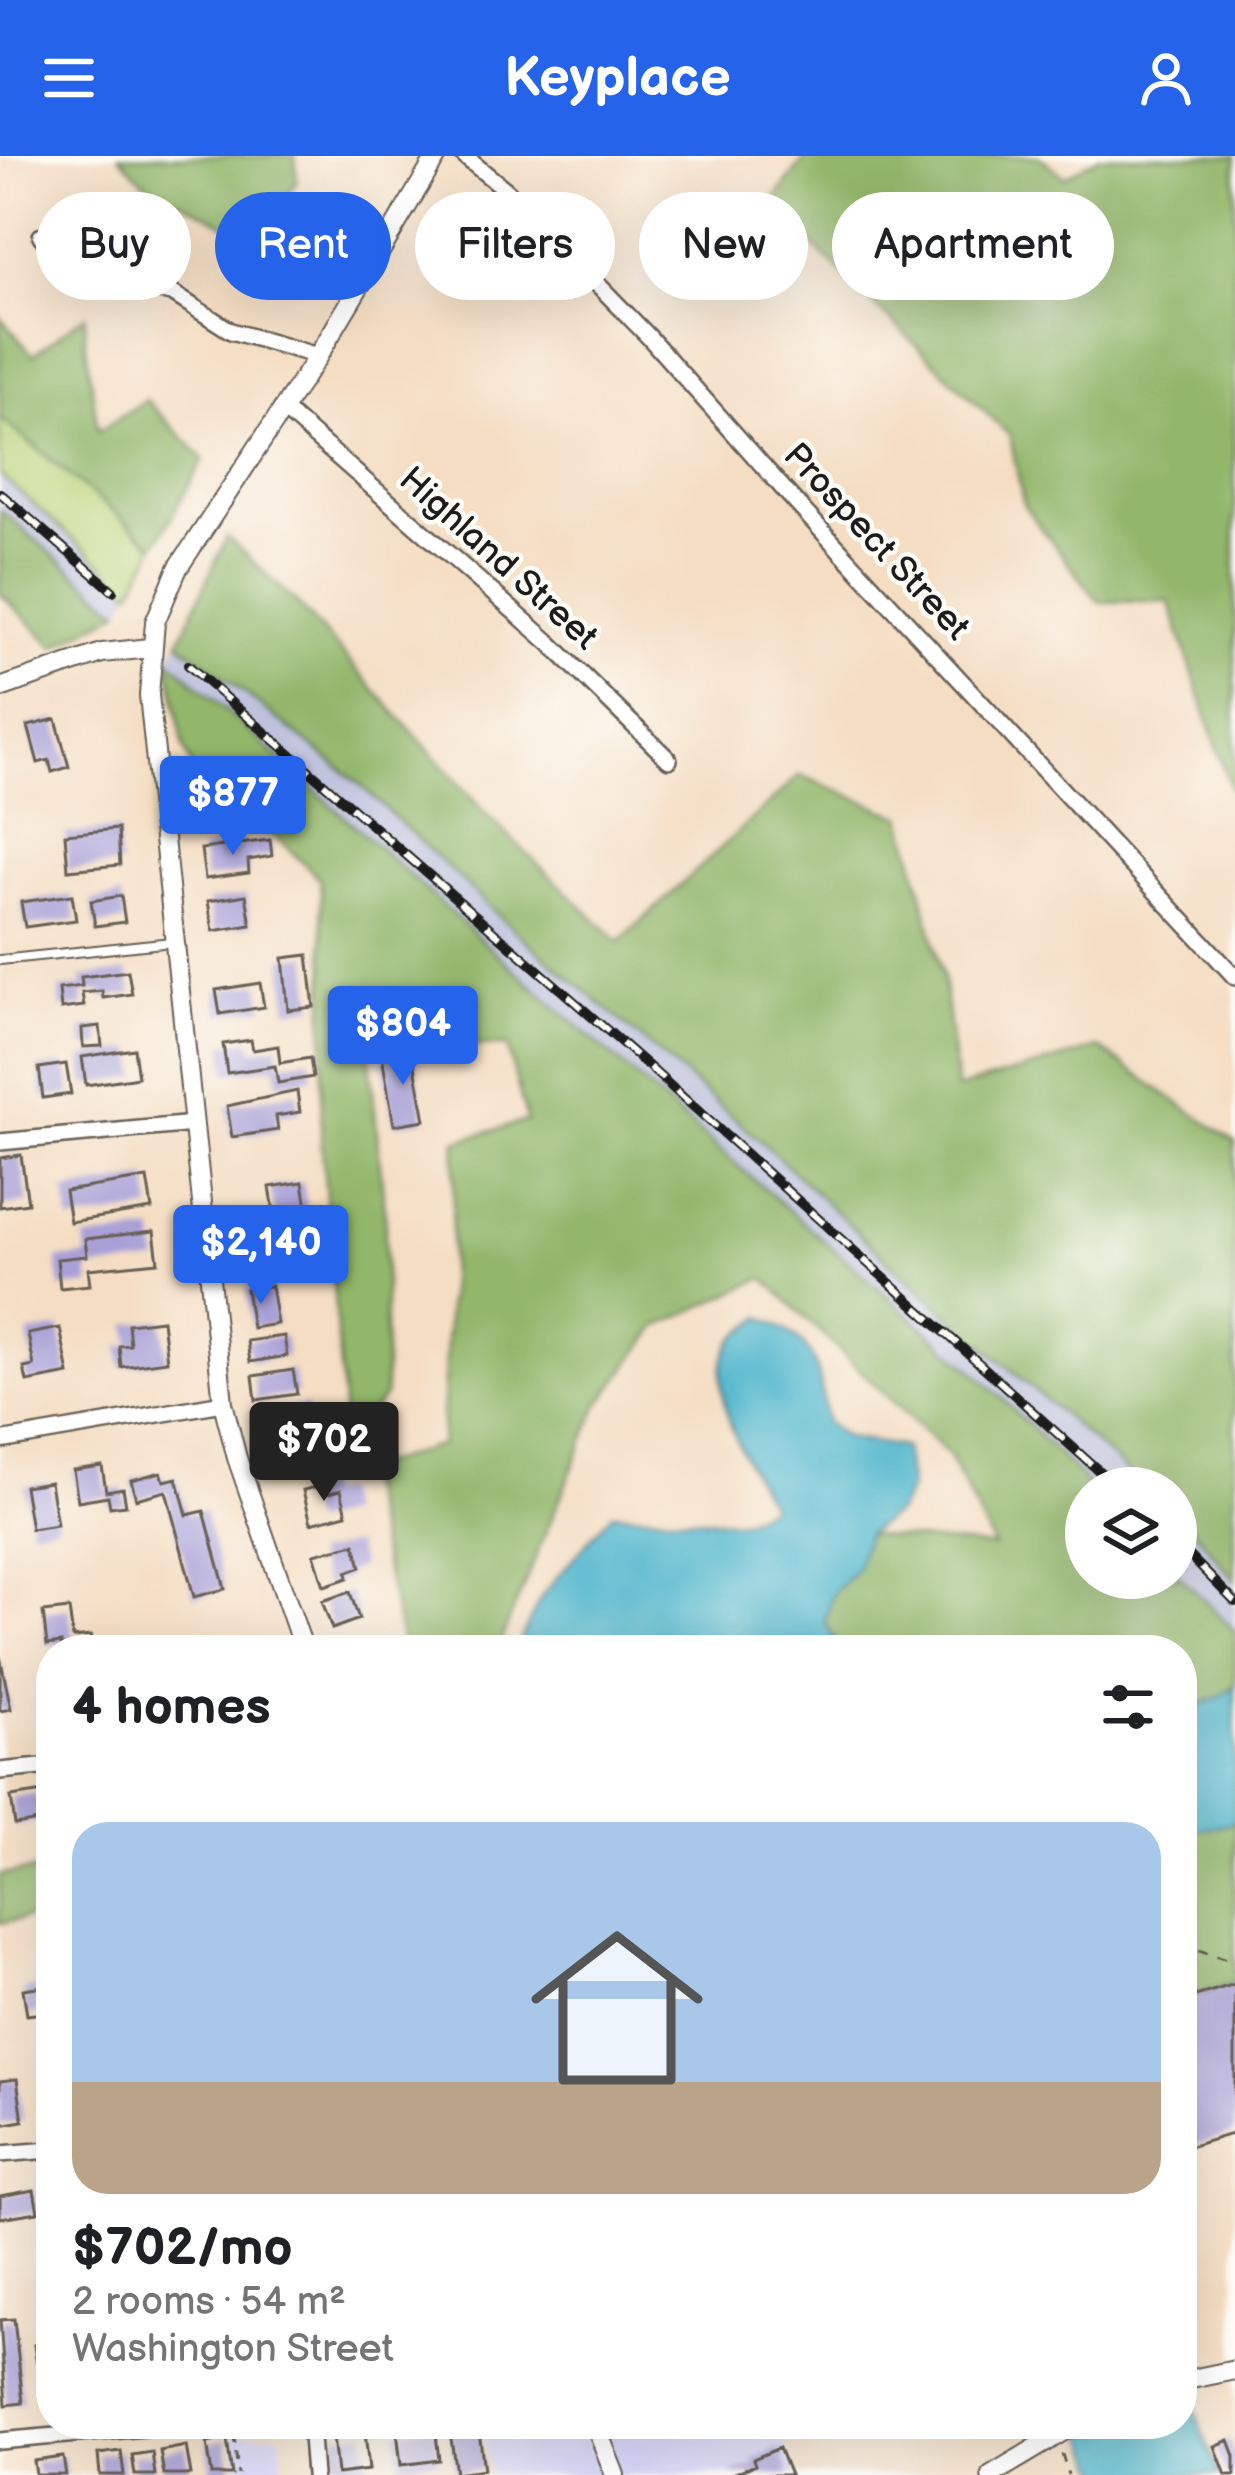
<!DOCTYPE html>
<html lang="en">
<head>
<meta charset="utf-8">
<style>
	:root { --surface:#fff; --page:#f2f2f2; --text:#202124; --muted:#757577; --line:#e0e0e0; --accent:#2563eb }
	body { margin:0; font-family:"Balsamiq Sans",sans-serif; background:var(--page); color:var(--text); height:100vh; display:flex; flex-direction:column; font-size:45px; white-space:nowrap }
	* { box-sizing:border-box; margin:0 }
	p { font-size:39px; color:var(--muted) }
	.icon { flex:none; width:66px; height:66px; fill:none; stroke:currentColor; stroke-width:2; stroke-linecap:round; stroke-linejoin:round }
	.map { position:relative; flex:1; overflow:hidden }
	.sheet { position:absolute; left:36px; top:1479px; width:1161px; height:804px; display:flex; flex-direction:column; background:var(--surface); border-radius:48px; box-shadow:0 12px 48px #0002 }
	.sheet>* { flex:none }
	.guide { position:absolute; left:36px; top:36px; width:1164px; height:108px; display:flex; gap:24px }
	.tools { position:absolute; left:1065px; top:1311px; display:grid; gap:24px }
	.tools a { display:grid; place-items:center; width:132px; height:132px; border-radius:50%; background:var(--surface); box-shadow:0 12px 48px #0002; font-size:60px }
	.price { position:absolute; translate:-50% -102px; padding:0 27px; border-radius:12px; background:var(--accent); color:#fff; font-size:39px; line-height:78px; filter:drop-shadow(0 3px 6px #0008) }
	.price::after { content:''; position:absolute; left:50%; top:72px; width:36px; height:27px; margin-left:-18px; background:inherit; clip-path:polygon(0 0,100% 0,50% 100%) }
	.price.selected { background:#222; color:#fff }
	ul { padding:0; list-style:none }
	li { display:grid; align-content:center; gap:24px; height:636px; padding:0 36px }
	li+li { border-top:3px solid var(--line) }
	li span { display:grid; place-items:center; height:372px; border-radius:36px; color:#555 }
	li>.icon { margin-inline-start:auto }
	span .icon { width:216px; height:216px; fill:#fffc; stroke-width:1 }
	li b { font-size:51px }
	h2 { display:flex; justify-content:space-between; align-items:center; height:144px; padding:0 36px; font-size:51px }
	.tag { padding:0 42px; border-radius:54px; background:var(--surface); box-shadow:0 12px 48px #0002; font-size:42px; line-height:108px }
	.tag.selected { background:var(--accent); color:#fff }
	header { display:flex; justify-content:space-between; align-items:center; height:156px; padding:0 36px; background:var(--accent); color:#fff; font-size:54px; font-weight:700 }
	.map>svg:first-child { display:block }
</style>
</head>
<body>
<header><svg class="icon" aria-label="menu" viewBox="0 0 24 24"><path d="M4 6h16M4 12h16M4 18h16"/></svg>Keyplace<svg class="icon" aria-label="person" viewBox="0 0 24 24"><circle cx="12" cy="8" r="4"/><path d="M4 21q1-7 8-7t8 7"/></svg></header>
<div class="map">
<svg width="1235" height="2319" viewBox="0 0 1235 2319">
	<rect width="100%" height="100%" fill="#fdfcf7"/>
	<filter id="ink" filterUnits="userSpaceOnUse"><feTurbulence type="fractalNoise" baseFrequency=".00833" numOctaves="2"/><feDisplacementMap in="SourceGraphic" scale="24" xChannelSelector="R" yChannelSelector="G"/><feConvolveMatrix kernelMatrix="1 2 1 2 8 2 1 2 1" color-interpolation-filters="sRGB"/></filter>
	<filter id="wash" filterUnits="userSpaceOnUse"><feTurbulence type="fractalNoise" baseFrequency=".004" numOctaves="4" result="noise"/><feDisplacementMap in="SourceGraphic" scale="48" xChannelSelector="R" yChannelSelector="G"/><feGaussianBlur stdDeviation="2.7" result="paint"/><feColorMatrix in="noise" values="0 0 0 0 0 0 0 0 0 0 0 0 0 0 0 0 0 1.4 0 .05"/><feComposite in="paint" operator="in"/></filter>
	<g filter="url(#wash)">
		<rect width="100%" height="100%" fill="#f4ddc2"/>
		<path fill="#d8d7f8" d="M482,2268h296l19,51h-307z
			M281,2277l4,42h-47l-4,-40z"/>
		<path fill="#bfc2dd" d="M0,319l132,116 -12,20 -120,-101z
			M179,486l176,138 161,152 245,209 137,129 248,218h-54l-116,-115 -408,-355 -400,-360z
			M1176,1359l22,19 37,47v50l-59,-59z"/>
		<path fill="#b9d47a" stroke="#6a784b" stroke-width="3" d="M0,262l155,128 -23,45 -132,-116z"/>
		<path fill="#92b66a" stroke="#576943" stroke-width="3" d="M119,0h176l2,26 -45,57 -108,-57z
			M807,0h232l26,21 35,-21h135v646l-66,-201 -70,1 -75,-96 -14,-70 -239,-232z
			M85,159v24l13,92 48,-31 58,59 -49,87 -155,-128v-101l33,38z
			M0,354l120,101 -65,36 -55,-54z
			M227,381l68,64 193,215 131,126 181,-167 103,42 40,160 14,112 142,-41 136,94v439l-37,-47 -22,-19v-27h-30l-248,-218 -137,-129 -245,-209 -161,-152 -176,-138z
			M168,502l400,360 408,355 116,115h-6v90h90v-6l59,59v55l-16,11 -37,15v-62h-341l-16,-28 8,-29 23,-23 11,-36 127,13 -45,-91 -185,-178 -107,49 -58,77 -102,246h-93l-42,-180 79,-25 15,-304 71,-20 -20,-75 -118,-1 -20,5 16,167v179l-39,46 -25,-307 4,-167 -5,-89 -47,-45 -61,-21 -28,-65z
			M1235,1666v160l-49,15 -4,-11v-153z
			M51,1712v47l-51,8v-48z"/>
		<path fill="#4cb4cb" stroke="#346874" stroke-width="3" d="M762,1161c58,27 56,48 64,106l21,15 57,9 6,42 -13,23 -30,22 -11,36 -23,23 -8,29 16,28h-326l28,-56 69,-81 130,8 29,-15c-22,-38 -71,-120 -39,-164 7,-9 21,-18 30,-25z
			M1235,1530v136l-53,11v-121l37,-15z
			M1182,2222l37,97h-115l-23,-51h101z"/>
		<g id="blocks">
			<path fill="#a8a0d7" d="M56,563l13,48 -17,5 -3,-12 -11,3 -10,-37z
				M118,673l2,36 -52,5 -3,-36z
				M270,684l2,16 -24,4 1,13 -44,6 -4,-30z
				M72,739l4,25 -51,7 -4,-25z
				M246,739l5,30 -38,6 -5,-30z
				M121,740l4,26 -30,4 -4,-25z
				M308,799l6,52 -26,3 -5,-52z
				M128,815l4,23 -29,4 -1,-7 -20,2 2,13 -23,3 -2,-20 23,-3 -1,-9z
				M260,827l4,24 -44,7 -4,-24z
				M100,870l2,20 -19,1 -1,-19z
				M251,884l2,10 25,-4 2,17 30,-5 3,19 -35,6 -3,-17 -48,7 -4,-29z
				M134,893l4,28 -52,8 -4,-28z
				M412,894l13,70 -31,5 -12,-69z
				M66,908l5,30 -28,4 -4,-30z
				M297,935l3,21 -24,4 2,14 -46,7 -5,-31z
				M21,999l7,48 -28,4v-49z
				M147,1022l5,31 -82,13 -5,-31z
				M303,1026l9,57 -33,5 -9,-57z
				M154,1075l4,31 -70,7 2,16 -30,3 -3,-29 30,-3 -2,-17z
				M271,1130l6,38 -25,4 -6,-39z
				M162,1164l5,41 -46,6 -2,-21 11,-1 -2,-21z
				M60,1172l9,46 -42,8 -3,-14 10,-2 -6,-32z
				M284,1180l3,20 -37,6 -3,-21z
				M293,1214l4,24 -41,6 -3,-24z
				M306,1249l6,21 -47,13 -5,-20z
				M102,1310l4,25 17,-3 3,17 -16,2 -2,-11 -30,5 -5,-31z
				M161,1316l3,9 13,-3 10,37 17,-4 21,78 -31,8 -28,-106 -30,8 -5,-19z
				M50,1326l7,43 -26,4 -7,-43z
				M324,1329l2,9 15,-4 6,24 -36,9 -8,-33z
				M355,1388l6,23 -14,5 1,6 -24,8 -10,-32z
				M350,1436l9,27 -27,10 -10,-28z
				M69,1453l4,29 18,-2 2,14h-31l-1,-7 -14,2 -4,-33z
				M0,1500l11,53 -11,2z
				M51,1635v28l-36,6 -4,-28z
				M1235,1828v149l-53,16v-149z
				M51,1829v27l-24,3 -4,-26z
				M17,1923l6,42 -23,4v-44z
				M34,2034l4,22 -38,6v-22z
				M14,2163l9,84 -17,2 -6,-85z
				M51,2186v34l-12,2 -5,-33z
				M478,2268l6,45 -28,4 -7,-48z
				M435,2270l4,34 -38,5 -4,-34z
				M365,2276l4,38 -32,4 -4,-38z
				M227,2283l5,36h-20l-5,-32z
				M1229,2284l6,16v19h-9l-11,-29z
				M186,2290l5,29h-27l-4,-24z
				M779,2292l11,27h-61l26,-10 -2,-6z
				M121,2295l3,24h-24l-2,-21z
				M152,2296l3,23h-20l-3,-20z
				M63,2301l3,18h-30l-2,-14z"/>
		</g>
	</g>
	<g filter="url(#ink)">
		<use href="#blocks" fill-opacity="0" stroke="#686056" stroke-width="3"/>
		<g fill="none" stroke-linecap="round" stroke-linejoin="round">
			<defs>
				<path id="service" d="M0,804l172,-18
					M507,2268l1,7"/>
				<path id="minor" d="M464,0l43,35 141,145 140,158 447,483
					M41,80l28,31 19,11 84,15 59,38 87,25
					M282,252l268,235 119,117
					M0,986l194,-18
					M0,1285l223,-38
					M0,1615l51,-5
					M0,1998l51,-4
					M310,2268l4,51
					M597,2275l19,-7
					M0,2285l189,-17"/>
				<path id="tertiary" d="M0,532l102,-35 48,-5
					M304,1494l-67,-192 -14,-55 -74,-708 6,-73 23,-54 140,-212 119,-200
					M1182,2225l53,-11
					M595,2268l20,51
					M991,2319l55,-33"/>
			</defs>
			<use href="#service" stroke="#686056" stroke-width="12"/>
			<use href="#minor" stroke="#686056" stroke-width="20"/>
			<use href="#tertiary" stroke="#686056" stroke-width="22"/>
			<path stroke="#686056" stroke-width="3" stroke-dasharray="9 9" stroke-linecap="butt" d="M1182,1789l53,16
				M234,2279l4,40
				M1062,2298l6,21"/>
			<use href="#service" stroke="#fff" stroke-width="8"/>
			<use href="#minor" stroke="#fff" stroke-width="15"/>
			<use href="#tertiary" stroke="#fff" stroke-width="18"/>
			<defs>
				<path id="rail" d="M0,337l113,98
					M188,509l458,399 472,424
					M1176,1386l59,60"/>
			</defs>
			<use href="#rail" stroke="#1c1c1c" stroke-width="10"/>
			<use href="#rail" stroke="#fdfcf7" stroke-width="6" stroke-dasharray="18" stroke-linecap="butt"/>
			<defs>
				<path id="tertiary-bridge" d="M1046,2286l29,-18"/>
			</defs>
			<use href="#tertiary-bridge" stroke="#686056" stroke-width="22" stroke-linecap="butt"/>
			<use href="#tertiary-bridge" stroke="#fff" stroke-width="18"/>
		</g>
	</g>
	<g text-anchor="middle" dominant-baseline="central" stroke-width="9" stroke-linejoin="round" paint-order="stroke">
		<g font-size="36" fill="#1c1c1c" stroke="#fdfcf7">
			<text transform="translate(876 386) rotate(47)">Prospect Street</text>
			<text transform="translate(498 403) rotate(42)">Highland Street</text>
		</g>
	</g>
</svg>
<div class="tools">
<a><svg class="icon" aria-label="layers" viewBox="0 0 24 24"><path d="M12 4l9 5-9 5-9-5zM3 14l9 5 9-5"/></svg></a>
</div>
<b class="price" style="left:233px;top:702px">$877</b>
<b class="price" style="left:403px;top:932px">$804</b>
<b class="price" style="left:261px;top:1151px">$2,140</b>
<b class="price selected" style="left:324px;top:1348px">$702</b>
<div class="guide">
<a class="tag">Buy</a>
<a class="tag selected">Rent</a>
<a class="tag">Filters</a>
<a class="tag">New</a>
<a class="tag">Apartment</a>
</div>
<section class="sheet">
<h2>4 homes<svg class="icon" aria-label="filters" viewBox="0 0 24 24"><path d="M4 7h16M4 17h16"/><circle cx="9" cy="7" r="2"/><circle cx="15" cy="17" r="2"/></svg></h2>
<ul>
<li><span style="background:linear-gradient(#a9c7e8 70%,#b9a48a 0)"><svg class="icon" aria-label="home" viewBox="0 0 24 24"><path d="M3 11l9-7 9 7M6 9v11h12V9"/></svg></span><div><b>$702/mo</b><p>2 rooms · 54 m²</p><p>Washington Street</p></div></li>
</ul>
</section>
</div>
</body>
</html>
